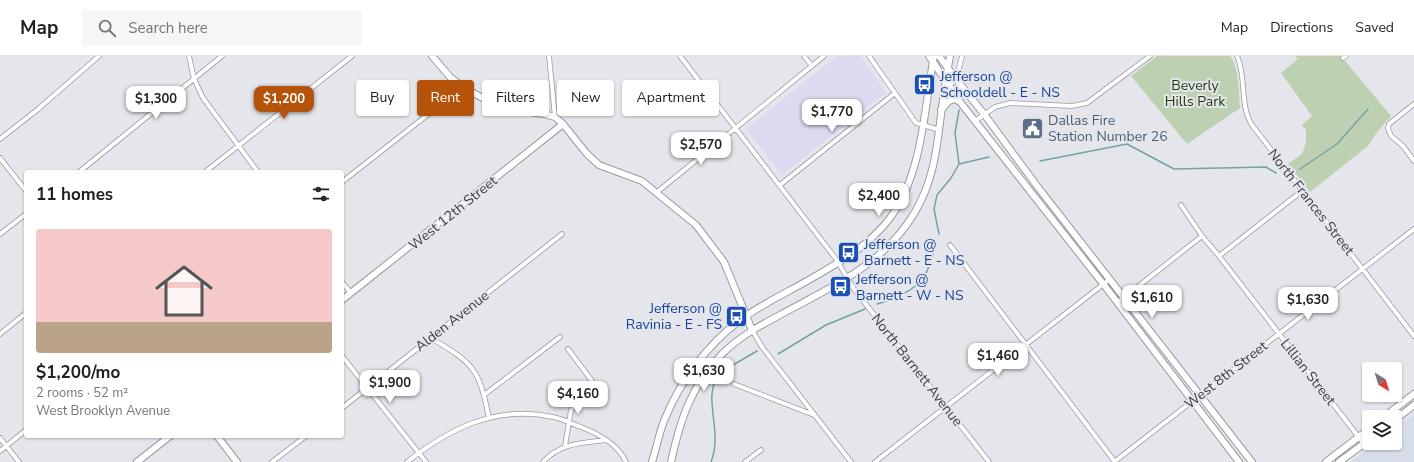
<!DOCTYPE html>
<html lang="en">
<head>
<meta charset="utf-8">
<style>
	:root { --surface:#fff; --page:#f6f6f6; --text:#202124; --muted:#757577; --line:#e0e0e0; --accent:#b45309 }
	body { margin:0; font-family:"Nunito Sans",sans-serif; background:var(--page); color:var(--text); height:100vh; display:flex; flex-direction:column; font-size:15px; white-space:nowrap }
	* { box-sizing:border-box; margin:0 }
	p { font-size:13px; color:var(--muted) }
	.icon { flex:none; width:22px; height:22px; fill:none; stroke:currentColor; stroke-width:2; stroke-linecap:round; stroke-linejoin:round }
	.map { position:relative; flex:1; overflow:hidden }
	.details { position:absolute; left:24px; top:114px; width:320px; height:268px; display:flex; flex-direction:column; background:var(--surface); border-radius:4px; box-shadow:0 1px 3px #0004 }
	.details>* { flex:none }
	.top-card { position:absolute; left:356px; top:24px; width:380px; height:36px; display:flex; gap:8px }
	.needle { width:26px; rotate:142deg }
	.buttons { position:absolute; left:1362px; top:306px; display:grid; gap:8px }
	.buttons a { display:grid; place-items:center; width:40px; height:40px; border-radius:4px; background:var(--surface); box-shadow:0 1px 3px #0004; font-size:20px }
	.price { position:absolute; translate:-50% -34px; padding:0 9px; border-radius:8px; background:#fff; color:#222; font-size:13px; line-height:26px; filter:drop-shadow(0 1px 2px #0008) }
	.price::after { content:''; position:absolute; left:50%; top:24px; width:12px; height:9px; margin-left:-6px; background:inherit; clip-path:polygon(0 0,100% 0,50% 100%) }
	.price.current { background:var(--accent); color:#fff }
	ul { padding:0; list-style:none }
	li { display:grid; align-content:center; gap:8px; height:212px; padding:0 12px }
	li span { display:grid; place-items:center; height:124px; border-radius:4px; color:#555 }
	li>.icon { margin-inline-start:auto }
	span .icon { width:72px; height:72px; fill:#fffc; stroke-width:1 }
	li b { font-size:17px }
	h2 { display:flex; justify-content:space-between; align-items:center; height:48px; padding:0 12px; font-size:17px }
	.pill { padding:0 14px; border-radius:4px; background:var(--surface); box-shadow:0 1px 3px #0004; font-size:14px; line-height:36px }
	.pill.current { background:var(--accent); color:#fff }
	header { display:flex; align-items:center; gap:24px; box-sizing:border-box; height:56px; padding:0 20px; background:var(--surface); border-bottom:1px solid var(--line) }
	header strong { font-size:19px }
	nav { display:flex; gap:22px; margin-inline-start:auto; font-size:14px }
	.search { width:280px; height:36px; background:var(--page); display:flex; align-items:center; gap:10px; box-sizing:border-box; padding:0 14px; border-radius:4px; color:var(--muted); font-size:15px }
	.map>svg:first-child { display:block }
</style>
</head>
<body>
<header>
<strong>Map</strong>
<div class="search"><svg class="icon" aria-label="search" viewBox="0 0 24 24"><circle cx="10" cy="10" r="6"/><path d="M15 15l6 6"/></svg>Search here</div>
<nav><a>Map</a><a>Directions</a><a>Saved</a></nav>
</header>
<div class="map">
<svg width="1414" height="406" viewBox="0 0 1414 406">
	<rect width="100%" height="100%" fill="#e4e6ec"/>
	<path fill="#d6dce8" d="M1414,358v48h-63l25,-19h19v-14z"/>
	<path fill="#dcdaf0" d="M837,0h24l25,37 -104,82 -36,-46z"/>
	<path fill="#bdd0b1" d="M1157,0h73c9,12 9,37 10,52l-53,36 -56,-68z
		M1295,0h46l50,60 -14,16 -9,14 -58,46 -22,-28 14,-10 4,-11v-13l-4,-5 10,-9 -31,-43 17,-14z"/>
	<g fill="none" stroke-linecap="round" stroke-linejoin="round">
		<path stroke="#75a2a6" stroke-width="1.5" d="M1040,105l87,-17 47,25 92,-2 10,6
			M959,108l30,-7
			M1300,113l37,-25 31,-35
			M939,178l-5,-25 3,-14 14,-17 8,-14 -4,-31 4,-23
			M877,248c15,-4 40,-14 48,-29 5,-8 7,-20 11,-29
			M778,298l48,-29 39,-16
			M711,406c8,-20 2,-39 1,-60 -1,-7 1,-15 3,-22l18,-15 24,-14"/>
		<defs>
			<path id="street" d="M189,0l5,23 9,19 55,74
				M549,0l6,61
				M680,0l156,203 18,30 135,173
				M804,0l8,10
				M869,0l47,67 24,7
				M1237,0c10,22 2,48 15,69l162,211
				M1343,2l3,-2
				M949,29l7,-5 6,-24
				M1414,48l-25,20 -1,4 3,8 12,10 11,15
				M975,65l20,-14 15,-4 62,3 15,-3 63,-47
				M0,83l37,-29 62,-54
				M0,102l26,33
				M79,116l143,-116
				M205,116l147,-116
				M342,126l121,-95
				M780,129l115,-92
				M656,137l168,-137
				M1181,149l21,31 17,20 145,188
				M0,178l26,-20
				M950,189l165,217
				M1219,200l83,-65
				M342,226l9,11
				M1117,247l85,-67
				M752,274l10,17 89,115
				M0,278l26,-21
				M431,282c43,26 48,30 58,80
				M342,300l84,106
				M734,328l80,31
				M484,339l76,-58
				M342,352l220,-174
				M0,382l19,24
				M565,390l6,-36 21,-26v-3l-24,-32
				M0,395l26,-21
				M272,406l34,-26
				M407,406c43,-34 89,-57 146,-45 10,2 19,7 28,10 18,7 37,17 45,35
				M543,406c17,-19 38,-19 63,-22
				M745,406l16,-12
				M875,406l235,-183
				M1114,406l300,-233"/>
			<path id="secondary" d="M432,0l19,22 12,9 30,17 16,5 35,5 11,3 8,7 24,30 12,11 43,16 54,44 28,37 28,68
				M929,0l31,46 144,183 135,177
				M939,0l20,27 25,31 53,72 215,276
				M941,54l8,-9 6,-2 5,3
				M342,244l221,-176
				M1384,361l30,-23
				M1395,364l19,-15
				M217,380l20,26
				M137,406l33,-26
				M652,406c4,-13 7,-28 12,-41 15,-38 42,-75 75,-100 21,-16 45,-27 68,-40 31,-18 61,-34 83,-63 33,-45 34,-109 44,-162
				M671,406c9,-42 20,-76 51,-108 17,-17 37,-28 58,-39 51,-28 104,-50 135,-103 20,-34 22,-67 27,-105 2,-17 5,-34 8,-51
				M1326,406l43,-33
				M1339,406l30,-22"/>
		</defs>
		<use href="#street" stroke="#989ba0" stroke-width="5.5"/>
		<use href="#secondary" stroke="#989ba0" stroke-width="8"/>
		<use href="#street" stroke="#fff" stroke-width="4"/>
		<use href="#secondary" stroke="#fff" stroke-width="6"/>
	</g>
	<defs>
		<symbol id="bus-square" viewBox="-11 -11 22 22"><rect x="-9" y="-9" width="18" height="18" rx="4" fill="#1a4fb4" stroke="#e4e6ec"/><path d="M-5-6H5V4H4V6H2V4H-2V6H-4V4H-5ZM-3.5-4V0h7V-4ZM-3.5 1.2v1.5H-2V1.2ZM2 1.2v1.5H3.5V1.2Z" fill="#fff"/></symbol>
		<symbol id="civic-square" viewBox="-11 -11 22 22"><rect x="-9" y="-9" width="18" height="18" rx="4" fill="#5c6f8a" stroke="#e4e6ec"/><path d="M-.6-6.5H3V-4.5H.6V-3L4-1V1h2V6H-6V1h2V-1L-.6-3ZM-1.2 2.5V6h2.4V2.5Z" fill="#fff"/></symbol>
	</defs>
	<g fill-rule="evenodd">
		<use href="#bus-square" x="912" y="16" width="25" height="25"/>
		<use href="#civic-square" x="1020" y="60" width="25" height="25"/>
		<use href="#bus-square" x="836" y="184" width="25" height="25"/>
		<use href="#bus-square" x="828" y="218" width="25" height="25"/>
		<use href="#bus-square" x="724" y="248" width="25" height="25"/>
	</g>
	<g text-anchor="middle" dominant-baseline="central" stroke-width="4" stroke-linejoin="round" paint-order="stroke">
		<g font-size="14" fill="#164399" stroke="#e4e6ec" text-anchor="start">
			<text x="940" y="20">Jefferson @<tspan x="940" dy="16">Schooldell - E - NS</tspan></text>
			<text x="864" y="188">Jefferson @<tspan x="864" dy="16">Barnett - E - NS</tspan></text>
			<text x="856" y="223">Jefferson @<tspan x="856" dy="16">Barnett - W - NS</tspan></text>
			<text x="722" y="252" text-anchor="end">Jefferson @<tspan x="722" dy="16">Ravinia - E - FS</tspan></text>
		</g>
		<g font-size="14" fill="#1f3909" stroke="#e4e6ec">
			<text x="1195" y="29">Beverly<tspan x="1195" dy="16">Hills Park</tspan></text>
		</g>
		<g font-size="14" fill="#4e5e75" stroke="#e4e6ec" text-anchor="start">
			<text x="1048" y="64">Dallas Fire<tspan x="1048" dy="16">Station Number 26</tspan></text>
		</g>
		<g font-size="14" fill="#3b3c3e" stroke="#e4e6ec">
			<text transform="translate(1311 146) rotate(52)">North Frances Street</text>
			<text transform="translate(453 157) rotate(-39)">West 12th Street</text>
			<text transform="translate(452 265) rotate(-38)">Alden Avenue</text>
			<text transform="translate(917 314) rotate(52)">North Barnett Avenue</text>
			<text transform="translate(1308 316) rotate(52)">Lillian Street</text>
			<text transform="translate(1226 319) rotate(-38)">West 8th Street</text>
		</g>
	</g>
</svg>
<div class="buttons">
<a><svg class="needle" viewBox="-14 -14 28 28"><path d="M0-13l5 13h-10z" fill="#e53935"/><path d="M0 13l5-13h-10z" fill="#757577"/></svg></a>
<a><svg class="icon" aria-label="layers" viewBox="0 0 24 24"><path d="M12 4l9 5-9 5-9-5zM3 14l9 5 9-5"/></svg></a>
</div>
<b class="price" style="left:156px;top:64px">$1,300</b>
<b class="price current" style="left:284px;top:64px">$1,200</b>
<b class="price" style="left:832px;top:77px">$1,770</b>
<b class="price" style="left:701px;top:110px">$2,570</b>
<b class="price" style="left:879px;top:161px">$2,400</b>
<b class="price" style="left:1152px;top:263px">$1,610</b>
<b class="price" style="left:1308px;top:265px">$1,630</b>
<b class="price" style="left:998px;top:321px">$1,460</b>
<b class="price" style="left:704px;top:336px">$1,630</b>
<b class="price" style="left:390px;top:348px">$1,900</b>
<b class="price" style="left:578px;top:359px">$4,160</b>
<div class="top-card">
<a class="pill">Buy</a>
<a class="pill current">Rent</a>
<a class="pill">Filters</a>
<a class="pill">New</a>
<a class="pill">Apartment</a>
</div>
<section class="details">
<h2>11 homes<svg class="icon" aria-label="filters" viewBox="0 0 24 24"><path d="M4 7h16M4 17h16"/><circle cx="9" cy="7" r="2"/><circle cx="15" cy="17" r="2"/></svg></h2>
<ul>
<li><span style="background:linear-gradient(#f6c9c9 75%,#b9a48a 0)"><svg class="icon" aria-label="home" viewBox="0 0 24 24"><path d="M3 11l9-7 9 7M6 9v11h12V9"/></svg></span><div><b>$1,200/mo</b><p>2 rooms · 52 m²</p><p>West Brooklyn Avenue</p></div></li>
</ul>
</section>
</div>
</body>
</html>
